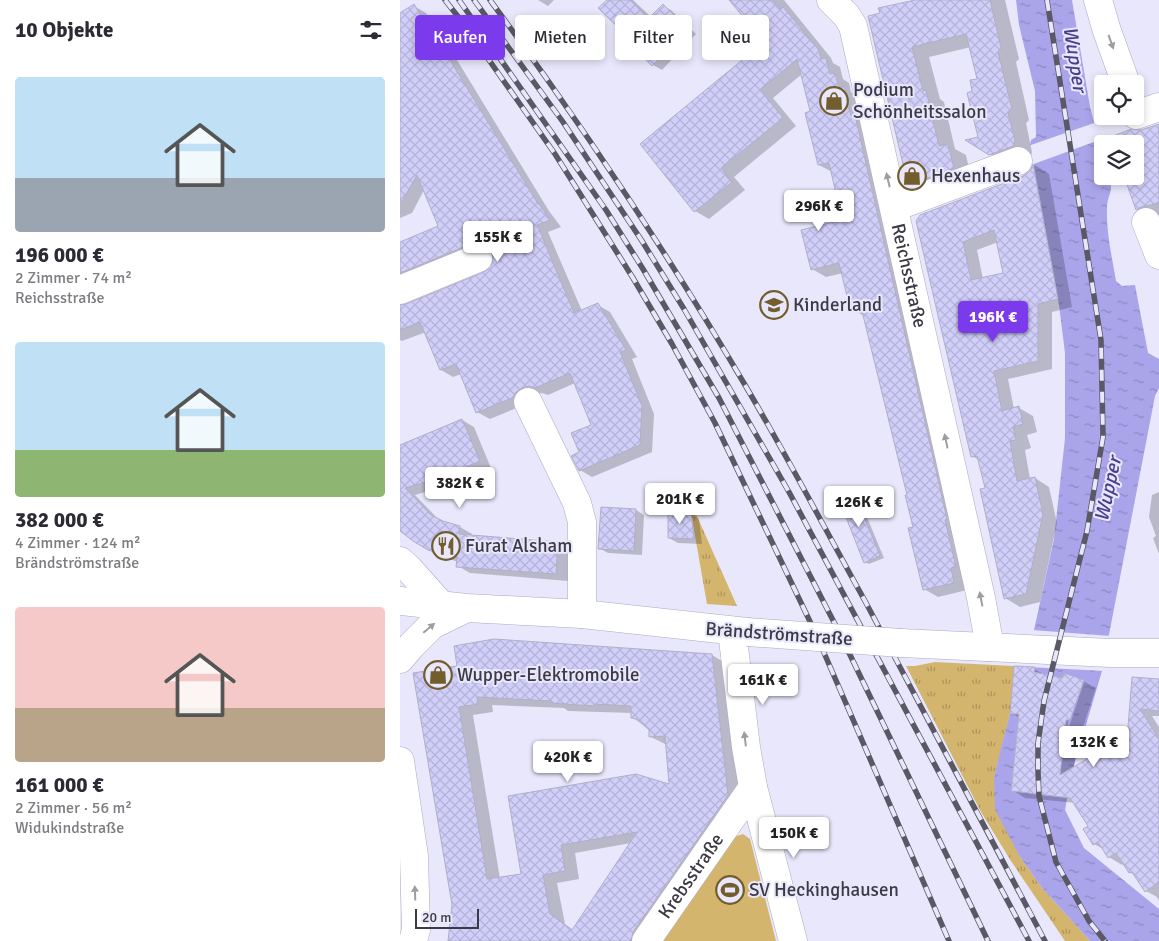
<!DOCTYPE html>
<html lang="de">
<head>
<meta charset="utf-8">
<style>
	:root { --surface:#fff; --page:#f2f2f3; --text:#2b2b33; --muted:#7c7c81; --accent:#7c3aed }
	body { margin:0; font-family:Signika,sans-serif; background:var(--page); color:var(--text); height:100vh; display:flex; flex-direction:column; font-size:19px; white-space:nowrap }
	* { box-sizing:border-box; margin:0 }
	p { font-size:16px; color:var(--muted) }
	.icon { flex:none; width:28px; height:28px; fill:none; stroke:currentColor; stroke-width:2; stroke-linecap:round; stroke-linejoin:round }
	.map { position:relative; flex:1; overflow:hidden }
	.panel { display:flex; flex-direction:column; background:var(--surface); width:400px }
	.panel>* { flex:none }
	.banner { position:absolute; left:15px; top:15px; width:475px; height:45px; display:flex; gap:10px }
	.fabs { position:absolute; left:694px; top:75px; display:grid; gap:10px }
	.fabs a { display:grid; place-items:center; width:50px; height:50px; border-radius:5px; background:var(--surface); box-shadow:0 2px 8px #0003; font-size:25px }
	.scale { position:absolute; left:15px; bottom:12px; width:64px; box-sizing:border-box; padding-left:5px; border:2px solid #3c3b45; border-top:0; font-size:14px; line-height:18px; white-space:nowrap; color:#3c3b45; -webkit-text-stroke:4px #e8e7fb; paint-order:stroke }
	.price { position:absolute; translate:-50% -42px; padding:0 11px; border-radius:5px; background:#fff; color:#222; font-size:16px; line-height:32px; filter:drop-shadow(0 1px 2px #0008) }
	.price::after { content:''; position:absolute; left:50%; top:30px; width:15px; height:11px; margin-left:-8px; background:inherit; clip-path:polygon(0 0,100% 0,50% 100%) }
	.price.current { background:var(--accent); color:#fff }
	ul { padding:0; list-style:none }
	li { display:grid; align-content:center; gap:10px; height:265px; padding:0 15px }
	li span { display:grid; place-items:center; height:155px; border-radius:5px; color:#555 }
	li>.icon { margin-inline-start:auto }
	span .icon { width:90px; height:90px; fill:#fffc; stroke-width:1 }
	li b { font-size:21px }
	h2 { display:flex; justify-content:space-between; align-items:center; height:60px; padding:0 15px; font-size:21px }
	.chip { padding:0 18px; border-radius:5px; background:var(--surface); box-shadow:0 2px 8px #0003; font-size:18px; line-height:45px }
	.chip.current { background:var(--accent); color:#fff }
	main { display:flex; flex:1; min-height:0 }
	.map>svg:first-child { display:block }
</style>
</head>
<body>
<main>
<section class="panel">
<h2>10 Objekte<svg class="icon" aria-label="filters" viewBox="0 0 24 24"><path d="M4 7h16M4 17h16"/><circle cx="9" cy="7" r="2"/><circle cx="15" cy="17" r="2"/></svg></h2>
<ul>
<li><span style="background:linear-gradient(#bfe0f5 65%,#9aa5b1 0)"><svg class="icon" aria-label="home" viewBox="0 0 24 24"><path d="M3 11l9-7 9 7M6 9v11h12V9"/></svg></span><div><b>196 000 €</b><p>2 Zimmer · 74 m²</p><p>Reichsstraße</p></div></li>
<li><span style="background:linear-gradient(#bfe0f5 70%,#8fb573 0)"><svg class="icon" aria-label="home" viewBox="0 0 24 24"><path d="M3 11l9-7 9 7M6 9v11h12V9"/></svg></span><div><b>382 000 €</b><p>4 Zimmer · 124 m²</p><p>Brändströmstraße</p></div></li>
<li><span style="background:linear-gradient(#f6c9c9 65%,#b9a48a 0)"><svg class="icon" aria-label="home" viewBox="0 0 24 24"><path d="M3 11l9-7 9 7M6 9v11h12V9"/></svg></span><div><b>161 000 €</b><p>2 Zimmer · 56 m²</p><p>Widukindstraße</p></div></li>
</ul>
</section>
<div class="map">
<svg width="759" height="941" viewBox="0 0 759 941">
	<defs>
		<pattern id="grass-tufts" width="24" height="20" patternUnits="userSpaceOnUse" patternTransform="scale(1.25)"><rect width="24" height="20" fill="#d4b56e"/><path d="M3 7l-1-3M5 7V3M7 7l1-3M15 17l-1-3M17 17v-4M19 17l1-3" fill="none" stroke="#ad945c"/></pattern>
		<pattern id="water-ripples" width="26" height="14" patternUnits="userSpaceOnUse" patternTransform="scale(1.25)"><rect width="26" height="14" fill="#aaa5ea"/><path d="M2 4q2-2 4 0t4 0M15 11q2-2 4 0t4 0" fill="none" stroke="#8c88bf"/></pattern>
		<pattern id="building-cross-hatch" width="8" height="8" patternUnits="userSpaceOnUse" patternTransform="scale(1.25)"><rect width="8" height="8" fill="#d1cffa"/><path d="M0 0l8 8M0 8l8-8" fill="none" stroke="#b4b3d8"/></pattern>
	</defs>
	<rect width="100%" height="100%" fill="#e8e7fb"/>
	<path fill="url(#grass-tufts)" d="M288,496l49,110 -30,-2z
		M535,662l96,5 -20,43 -17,68 26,79 22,31 48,53h-25l-54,-80 -30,-49 -75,-146h9z"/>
	<path fill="#d4b56e" d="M343,834l7,5 26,102h-114l72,-104z"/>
	<path fill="url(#water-ripples)" d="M616,0h56l18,107 12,44v25h7c5,16 -1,17 -2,31 -1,25 5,50 9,74l6,5 13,-1 13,68 11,6v29l-4,8 -53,275 -30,101 -7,38 19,38 75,61v32h-69l-48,-53 -22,-31 -25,-47 -1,-32 6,-26 11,-42 20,-43 3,-37 20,-91 11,-101v-85l-6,-48 -29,-160 1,-5 5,-3 -1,-46 -16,-66z"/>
	<path fill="#e8e7fb" d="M697,122l5,17 -71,26 -3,-19z
		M632,630l79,6 -7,35 -76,-4z"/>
	<path fill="#0003" fill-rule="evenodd" d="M138,0h16l-6,6z
		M209,0h24l18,17 12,-11 8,4 25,24 -34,36 -9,-5 -25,-24 3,-3z
		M331,0h53l47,58 2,5 7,4 3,12 6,4 2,9 7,4 109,494 -29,7 -14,-8 -15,-93 -45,-180 -13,-8 -8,-35 -17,4 -14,-8 32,-48 -12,-49 -13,-7 -7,-53 -10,-38 -29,24 23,28 -62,51 11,13 -36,29 -14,-8 71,-168z
		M518,0h87l14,59 -3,3 13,58 -3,3 6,29 -1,4 -23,9 -18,-11 -10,-17 -6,-45 4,-12 -7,-33 -42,10 11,42 4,3 11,47 11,6 5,24 -40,15 -23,-14 -39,-163z
		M14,6l12,7 26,44 5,3 92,151 12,16 -13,5 34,79 16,-6 12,7 27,45 -5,2 22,55 -2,38 -60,25 -12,-7 1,-17 12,-28 -18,-42 -27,12 -6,-2 -8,1 -8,10 -36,15 -13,-7 -16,-38 -8,3 -12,-7 -15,-38 -24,9 -2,-1v-33l85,-34 7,-5 3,-8 -3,-11 -7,1 -85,37v-43l40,-17 -16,-37 -12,23 -12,5v-204z
		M759,125v90l-7,3 -15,-9 -12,-33h10l6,-45z
		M635,165l14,9 23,133 -20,5v57l-44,10 6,30 5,-1 14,8 4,16 -10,3 4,13 -6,2 5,29 5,-1 14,9 8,36 -17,79 -20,5 -15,-9 -18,-109 -8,-29 -7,-4 -55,-234 107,-45 7,-5zM598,242l6,32 -21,5 -6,-29z
		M62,420l12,7 17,41 -36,15 -40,12 25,26 20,6 12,7v2l86,7 12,7 -2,31 -98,-8 -12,-7v-4l-17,-6 -41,-27v-82z
		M759,492v62l-6,-16 3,-2 -7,-19 3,-22z
		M455,495l4,3 25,60 -15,6 -4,-2z
		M236,510l8,5 -2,40 -34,-2 -9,-5z
		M291,514l8,5 3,25 -24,-1 -9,-5z
		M312,655l15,9 15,140 -94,137h-198l3,-36 -38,-231zM92,705l72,3 4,3 64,2v4l18,13 1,7 16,8 4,41 -162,11 13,78 -22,4 -27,-164 20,-3zM231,843l-58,87 -8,-6 -8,-41 22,-4 -4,-26z
		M634,669l13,7 36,5 13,7 -13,39 -4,-1 -5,42 34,-21 24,-19 1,-50 26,2v36h-7l7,11v174l-2,-4 -11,-6 -10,-15 -6,-4 -6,-9 -2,2 -13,-8 -4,-7 -11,-6 -4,-18 -14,-23 -51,-5 -13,-8 8,-72 -9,-5zM682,682h2l-15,45 -2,-1z"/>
	<path fill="url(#building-cross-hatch)" stroke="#b0afc7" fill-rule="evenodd" d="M207,0h24l18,18 14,-14 25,25 -36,37 -26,-25 3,-3 -31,-30z
		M329,0h43l8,9 3,-2 35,42 3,10 5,-1 4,16 5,-1 4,15 5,-2 7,30 4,-1 9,40 83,364 -2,1 11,47 -5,1 3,15 -31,7 -15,-62 5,-1 -8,-32h2l-46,-188 -11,2 -11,-46 -28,7 -10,-40 41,-10 -13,-57 -11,2 -13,-52 5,-2 -13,-52 -37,31 23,28 -62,50 11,14 -38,30 -54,-68 124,-102z
		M515,0h75l11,48 -3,4 14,57 -4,4 7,28 -2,5 -24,9 -24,-15 13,-3 -11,-44 5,-2 -2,-11 7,-1 -11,-45 -54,13 11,44 3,-1 13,56 9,-2 6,24 -42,16 -5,-3 -39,-165 12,-3 -2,-5z
		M14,4l28,49 3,-1 93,152h1l11,16 -13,5 37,88 24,-10 28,47 -6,2 22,54 -2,39 -61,26 -8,-15 8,-4 -8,-19 20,-8 -21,-52 -35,15 -6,-2 -7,2 -7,5 -1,4 -38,16 -20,-49 -16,6 -20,-48 -20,8v-25l6,-1 78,-32 7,-5 2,-7 -1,-8 -5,-7 -7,-2h-7l-73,30v-31l38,-16 -21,-51 -17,30v-192z
		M759,124v79l-18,4 -5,3 -12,-34h11v-32h-37v-2l33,-13 10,1z
		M633,164l25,135 -20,5v57l-44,10 8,40 17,-5 4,18 -10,3 3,13 -6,1 7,40 18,-4 8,37 -17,80 -22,5 -24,-110 5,-1 -8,-32 -6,1 -55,-236 4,-6 103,-39 7,-5zM594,230l9,43 -32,7 -8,-38z
		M62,419l18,42 -37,16 -38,11 26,27 12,6 17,5 -1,8 99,8 -2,32 -100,-7 1,-10 -14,-2 -15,-5 -15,-9 -13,-10v-86z
		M455,494l25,62 -16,7 -26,-66z
		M201,507l35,2 -2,42 -36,-2z
		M268,511l23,1 3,27 -26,-1z
		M94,639l218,15 16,141 -95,137 -2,9h-183l4,-36 -39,-232 44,-7 -3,-20zM77,697l75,4v2l42,3v-2l37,2v12l6,1 12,11v7l16,-1 4,48 -33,-10 -128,22 13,78 -34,5 -28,-172 19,-3zM237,832l-65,98 -22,-16 -7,-39 22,-4 -4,-26z
		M614,666l21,1 -1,5 28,6 2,-5 20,7 -14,40h-4l-6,55 47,-28 -2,-3 25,-16 -2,-1 4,-50 27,2v32l-19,-2 19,30v143l-14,10 -13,-20 -3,1 -13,-20 -8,5 -10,-16 -5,3 -10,-16 5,-3 -18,-28 -59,-7 8,-77h-9z"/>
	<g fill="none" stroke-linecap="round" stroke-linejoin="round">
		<defs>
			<g id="minor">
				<path id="s1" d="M431,0l15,15 7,11 128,572 9,49"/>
				<path d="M698,0l8,28 20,56"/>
				<path d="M735,113l1,2 23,-8"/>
				<path d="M495,207l123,-46"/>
				<path d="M746,222l13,33"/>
				<path d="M0,290l78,-32"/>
				<path d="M128,402l49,101 5,19v92"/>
				<path d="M332,631l14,116 7,40 40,154"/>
				<path id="s2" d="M246,941l107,-154"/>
			</g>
			<path id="major" d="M0,561l9,8 32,36
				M0,601l67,7 115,6 165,18
				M501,643l209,10h49
				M0,659l12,-14 20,-20 35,-17
				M0,761l14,95 2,74 -3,11"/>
		</defs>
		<use href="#minor" stroke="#abaac2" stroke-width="29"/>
		<use href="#major" stroke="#abaac2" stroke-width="29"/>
		<use href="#minor" stroke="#fff" stroke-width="28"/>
		<use href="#major" stroke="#fff" stroke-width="28"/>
		<defs>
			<path id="rail" d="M45,0l18,23 92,131 78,124 39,66 43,79 100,209 134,309
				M59,0l147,210 37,59 76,129 120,234 149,309
				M74,0l89,122 79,119 42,68 105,183 240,449
				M90,0c91,124 177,252 255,385 42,71 80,144 120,216 60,113 120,226 180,340
				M647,0l54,340 2,97 -16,94 -43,170 -6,42v28l1,25 17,66 33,59 16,20"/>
		</defs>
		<use href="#rail" stroke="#595864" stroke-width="5.5"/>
		<use href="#rail" stroke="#e8e7fb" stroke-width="4" stroke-dasharray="11" stroke-linecap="butt"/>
		<defs>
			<path id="major-bridge" d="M347,632l154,11"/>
		</defs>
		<use href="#major-bridge" stroke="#abaac2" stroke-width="29" stroke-linecap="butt"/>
		<use href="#major-bridge" stroke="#fff" stroke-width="28"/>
	</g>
	<defs><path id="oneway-solid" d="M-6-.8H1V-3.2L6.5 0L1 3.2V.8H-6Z" transform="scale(1.25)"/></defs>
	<g fill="#9e9da2">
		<use href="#oneway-solid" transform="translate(711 42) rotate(70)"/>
		<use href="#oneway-solid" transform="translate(488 180) rotate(-103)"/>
		<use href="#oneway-solid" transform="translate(546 441) rotate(-102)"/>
		<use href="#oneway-solid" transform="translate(581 599) rotate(-101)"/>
		<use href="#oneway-solid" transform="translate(29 628) rotate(-40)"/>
		<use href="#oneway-solid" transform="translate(345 739) rotate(-97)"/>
		<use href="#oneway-solid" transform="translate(15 893) rotate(-92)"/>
	</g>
	<defs>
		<symbol id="shop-ring" viewBox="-11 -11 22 22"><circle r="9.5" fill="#e8e7fb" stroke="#725d2d" stroke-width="1.5"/><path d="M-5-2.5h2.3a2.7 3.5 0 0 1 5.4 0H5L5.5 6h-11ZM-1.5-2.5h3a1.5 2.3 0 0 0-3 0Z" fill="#725d2d"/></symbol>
		<symbol id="school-ring" viewBox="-11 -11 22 22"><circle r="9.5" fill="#e8e7fb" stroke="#725d2d" stroke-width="1.5"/><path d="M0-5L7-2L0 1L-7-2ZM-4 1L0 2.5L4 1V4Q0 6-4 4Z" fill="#725d2d"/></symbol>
		<symbol id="restaurant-ring" viewBox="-11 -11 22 22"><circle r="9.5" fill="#e8e7fb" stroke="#725d2d" stroke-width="1.5"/><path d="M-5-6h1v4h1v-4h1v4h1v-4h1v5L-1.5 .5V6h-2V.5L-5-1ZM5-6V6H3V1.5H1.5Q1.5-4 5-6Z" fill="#725d2d"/></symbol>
		<symbol id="stadium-ring" viewBox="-11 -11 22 22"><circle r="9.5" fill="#e8e7fb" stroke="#725d2d" stroke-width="1.5"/><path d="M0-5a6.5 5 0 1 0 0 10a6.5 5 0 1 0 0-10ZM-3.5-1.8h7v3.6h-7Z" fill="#725d2d"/></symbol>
	</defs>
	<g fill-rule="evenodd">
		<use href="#shop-ring" x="418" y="85" width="32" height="32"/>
		<use href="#shop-ring" x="496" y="160" width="32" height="32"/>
		<use href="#school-ring" x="358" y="289" width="32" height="32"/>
		<use href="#restaurant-ring" x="30" y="530" width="32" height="32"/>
		<use href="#shop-ring" x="22" y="659" width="32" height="32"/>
		<use href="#stadium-ring" x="314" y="874" width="32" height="32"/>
	</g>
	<g text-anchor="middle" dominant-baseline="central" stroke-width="4" stroke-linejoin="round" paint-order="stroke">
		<g font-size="19" fill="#3c3b45" stroke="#e8e7fb" text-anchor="start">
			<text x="453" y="90">Podium<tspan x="453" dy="22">Schönheitssalon</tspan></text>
			<text x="531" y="176">Hexenhaus</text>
			<text x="393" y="305">Kinderland</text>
			<text x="65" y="546">Furat Alsham</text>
			<text x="57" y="675">Wupper-Elektromobile</text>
			<text x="349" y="890">SV Heckinghausen</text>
		</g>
		<g font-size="19" fill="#3c3b45" stroke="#e8e7fb">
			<text stroke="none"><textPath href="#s1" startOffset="290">Reichsstraße</textPath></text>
			<text transform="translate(379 634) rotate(4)">Brändströmstraße</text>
			<text stroke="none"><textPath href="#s2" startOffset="79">Krebsstraße</textPath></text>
		</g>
		<g font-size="20" font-style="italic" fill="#4b3d8e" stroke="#e8e7fb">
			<text transform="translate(675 59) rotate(81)">Wupper</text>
			<text transform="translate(708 489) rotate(-78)">Wupper</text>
		</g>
	</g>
</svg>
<div class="fabs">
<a><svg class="icon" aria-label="locate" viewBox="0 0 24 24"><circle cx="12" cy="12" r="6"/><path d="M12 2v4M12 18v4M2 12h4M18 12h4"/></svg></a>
<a><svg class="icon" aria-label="layers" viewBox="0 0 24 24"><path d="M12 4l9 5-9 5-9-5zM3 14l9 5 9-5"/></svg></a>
</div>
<div class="scale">20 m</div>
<b class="price" style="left:419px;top:232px">296K €</b>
<b class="price" style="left:98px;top:263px">155K €</b>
<b class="price current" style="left:593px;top:343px">196K €</b>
<b class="price" style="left:60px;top:509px">382K €</b>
<b class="price" style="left:280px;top:525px">201K €</b>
<b class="price" style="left:459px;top:528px">126K €</b>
<b class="price" style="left:363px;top:706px">161K €</b>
<b class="price" style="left:694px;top:768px">132K €</b>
<b class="price" style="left:168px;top:783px">420K €</b>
<b class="price" style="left:394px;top:859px">150K €</b>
<div class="banner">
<a class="chip current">Kaufen</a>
<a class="chip">Mieten</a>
<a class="chip">Filter</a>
<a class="chip">Neu</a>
</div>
</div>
</main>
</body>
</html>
